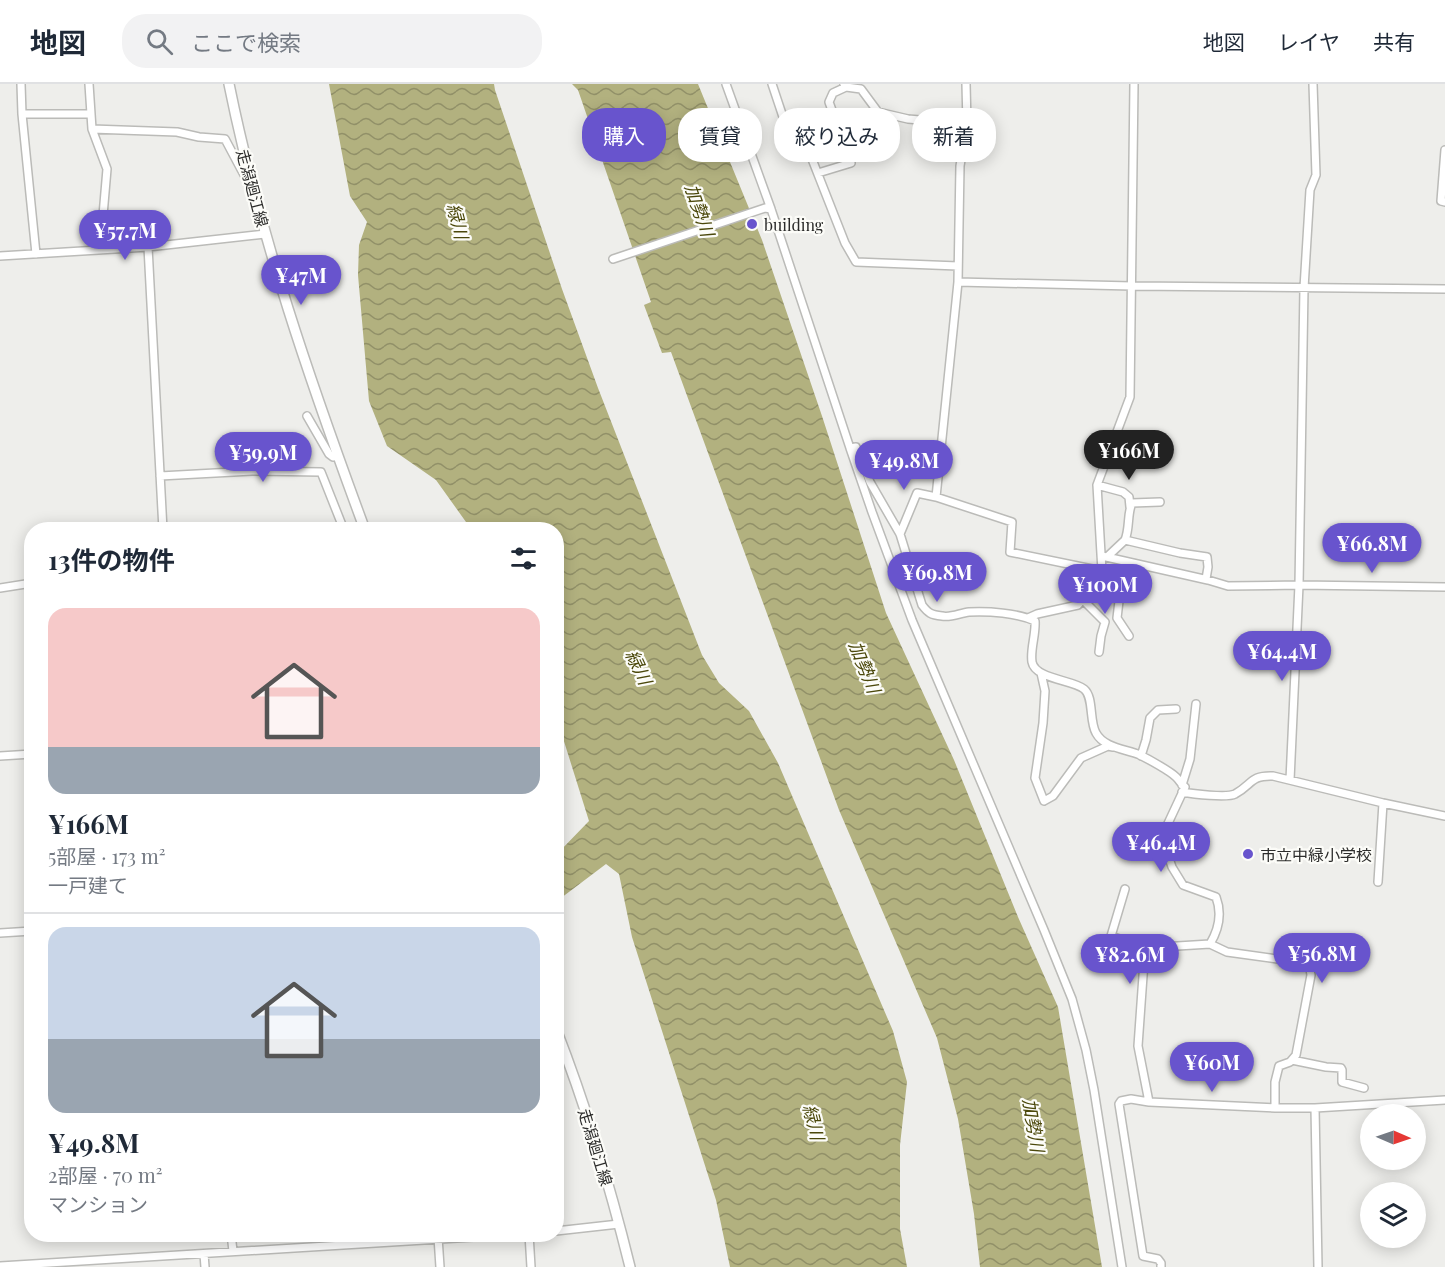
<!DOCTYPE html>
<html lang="ja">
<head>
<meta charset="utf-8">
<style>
	:root { --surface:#fff; --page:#f2f2f3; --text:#1f2937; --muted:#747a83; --line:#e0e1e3; --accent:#6854cd }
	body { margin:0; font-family:"Playfair Display","Noto Sans JP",serif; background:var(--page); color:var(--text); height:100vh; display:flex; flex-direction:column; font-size:22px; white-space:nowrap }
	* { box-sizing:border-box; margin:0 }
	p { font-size:20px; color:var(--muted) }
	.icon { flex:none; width:33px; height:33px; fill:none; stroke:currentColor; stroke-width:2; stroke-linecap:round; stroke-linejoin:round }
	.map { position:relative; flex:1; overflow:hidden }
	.side { position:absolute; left:24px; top:438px; width:540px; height:720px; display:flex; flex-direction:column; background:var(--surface); border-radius:24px; box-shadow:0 3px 15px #0003 }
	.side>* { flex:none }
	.hud { position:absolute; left:582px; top:24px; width:570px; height:54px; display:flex; gap:12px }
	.needle { width:39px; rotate:92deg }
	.controls { position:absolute; left:1360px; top:1020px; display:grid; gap:12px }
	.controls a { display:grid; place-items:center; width:66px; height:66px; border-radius:50%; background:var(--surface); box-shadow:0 3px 15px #0003; font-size:30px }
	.price { position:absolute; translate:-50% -51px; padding:0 14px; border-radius:21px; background:var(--accent); color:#fff; font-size:20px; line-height:39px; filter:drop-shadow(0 2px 3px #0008) }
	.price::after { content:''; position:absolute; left:50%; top:36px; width:18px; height:14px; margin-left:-9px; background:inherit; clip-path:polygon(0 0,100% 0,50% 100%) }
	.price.current { background:#222; color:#fff }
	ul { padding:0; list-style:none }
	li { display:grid; align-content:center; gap:12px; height:318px; padding:0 24px }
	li+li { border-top:2px solid var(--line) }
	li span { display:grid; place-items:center; height:186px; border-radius:18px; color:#555 }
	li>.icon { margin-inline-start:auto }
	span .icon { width:108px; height:108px; fill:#fffc; stroke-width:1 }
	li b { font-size:26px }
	h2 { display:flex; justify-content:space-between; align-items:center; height:72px; padding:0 24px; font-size:26px }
	.pill { padding:0 21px; border-radius:24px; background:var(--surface); box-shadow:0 3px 15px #0003; font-size:21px; line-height:54px }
	.pill.current { background:var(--accent); color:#fff }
	header { display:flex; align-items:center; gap:36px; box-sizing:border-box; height:84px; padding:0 30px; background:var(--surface); border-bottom:2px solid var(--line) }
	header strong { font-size:28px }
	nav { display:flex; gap:33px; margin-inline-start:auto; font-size:21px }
	.search { width:420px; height:54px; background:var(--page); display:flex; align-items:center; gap:15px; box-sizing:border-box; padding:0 21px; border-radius:24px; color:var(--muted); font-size:22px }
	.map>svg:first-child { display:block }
</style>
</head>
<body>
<header>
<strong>地図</strong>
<div class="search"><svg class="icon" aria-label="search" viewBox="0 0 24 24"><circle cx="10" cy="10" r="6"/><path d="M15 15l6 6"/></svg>ここで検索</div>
<nav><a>地図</a><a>レイヤ</a><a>共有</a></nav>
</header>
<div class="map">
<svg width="1445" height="1183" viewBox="0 0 1445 1183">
	<defs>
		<pattern id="water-waves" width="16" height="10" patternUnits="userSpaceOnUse" patternTransform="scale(1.5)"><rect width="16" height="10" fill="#b2b17f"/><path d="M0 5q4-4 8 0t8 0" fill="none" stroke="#919068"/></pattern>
	</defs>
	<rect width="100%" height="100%" fill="#eeeeeb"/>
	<path fill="url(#water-waves)" d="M329,0h165l1,6 67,199 36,99 104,267 17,28 30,28 29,52 115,268 14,51 -7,63v84l7,38h-177l-14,-67 -84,-263 -13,-63 -13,-10 -49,37v-47l32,-33 -32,-102 -1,-189 -85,-1 -35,-49 -49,-34 -18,-45 -11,-126 1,-30 8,-23 -17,-26z
		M572,0h126l64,156 60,176 64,197 68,147 64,157 40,90 44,260h-122l-6,-53 -16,-95 -21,-81 -98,-228 -168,-458 -9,1 -18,-48 7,-3 -73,-212z"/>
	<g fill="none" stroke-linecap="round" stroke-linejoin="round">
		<defs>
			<path id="street" d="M21,0l1,30 14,140
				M89,0l3,45 15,40 -7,81
				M726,0l45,125
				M772,0l20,60 18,10 35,89 11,19 102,4
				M844,0l2,3 15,2 17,23 30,7 59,5
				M22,30h69
				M92,45l85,3 22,5 26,2 25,47
				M1445,66l-4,51 4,1
				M818,89l33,-10 -22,-61 4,-9 13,-6
				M148,163l15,283
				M0,172l148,-9 117,-13
				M613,175l152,-51 6,1 79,239 6,-1 14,35 30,52 22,71c6,8 9,10 20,11 9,2 18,-3 27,-4 20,-1 48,1 66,9 1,14 -5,28 -3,41 3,17 41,18 52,27 10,8 5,32 12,44 8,15 30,16 44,22 8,4 30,16 36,22 4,4 5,7 9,10l-21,45 3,20 5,15 11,18 33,12c6,16 3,32 -6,47
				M958,198l174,4 313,3
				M307,332l22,38 4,3 5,-1
				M850,364l22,64 40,108 132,310 28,69 14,51 8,40 28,177
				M160,392l92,-5 69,1 23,58
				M1097,401l26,7 6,5 1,10
				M936,413l22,-215 2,-116 7,-42 -1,-40
				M900,450l17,-41 19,4 76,25 -2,30 92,19
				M1125,456c5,-12 2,-26 7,-37l28,-1
				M1102,472l106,24 20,6 71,-1 146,2
				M1107,473l18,-17 55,13 27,4 1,10 -2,12
				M1093,498l26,9v10l-2,17 12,18
				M0,504l32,-5
				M1083,516l22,22 -4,14 -2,16
				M1028,534l9,-4 41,-9 12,-13 3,-10 9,-11 -5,-86 33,-88 4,-313
				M1041,589l4,18 -2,32 -8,55 9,23 9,-5 28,-38 27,-12 5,1
				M0,672l32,-2
				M1141,672l5,-16 4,-22 8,-8 18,-1
				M1290,696l9,-195 5,-297 6,-98 6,-15 -3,-91
				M1182,701l8,-26 6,-55
				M1182,708c11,2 45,6 53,2 17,-9 15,-19 38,-18l110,27 62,13
				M1378,798l5,-79
				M1125,805l-14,47 34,12
				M0,849l32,-2
				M1292,976l34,7 15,1 1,2v12l22,6
				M1149,1018l-11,-56 7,-98 65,-4 17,8 79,11 4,6 1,6 -15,80 -6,7 -11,4 -4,16v26
				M1315,1024l3,159
				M556,1147l63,-7
				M231,1150l2,17
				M529,1150l2,33
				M438,1153l2,30
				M204,1170l1,13
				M0,1182l521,-32
				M1161,1183v-4l-3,-4 -15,-3 -24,-152 2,-3 10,-2 18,3 126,6h40l130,-8"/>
			<path id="secondary" d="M229,0c31,153 82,300 136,446
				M556,945c30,77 54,157 74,238"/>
		</defs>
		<use href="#street" stroke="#bbbbb8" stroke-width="10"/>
		<use href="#secondary" stroke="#bbbbb8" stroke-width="12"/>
		<use href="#street" stroke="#fff" stroke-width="7"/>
		<use href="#secondary" stroke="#fff" stroke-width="9"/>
	</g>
	<g fill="#6854cd" stroke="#fcfcf8" stroke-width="2">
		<circle cx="752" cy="140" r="6"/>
		<circle cx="1248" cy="770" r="6"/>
	</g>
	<g text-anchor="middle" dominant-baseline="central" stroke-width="4.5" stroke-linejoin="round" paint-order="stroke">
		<g font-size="16" fill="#2c2c2b" stroke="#fcfcf8">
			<text transform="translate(253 104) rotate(75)">走潟廻江線</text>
			<text transform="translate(596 1063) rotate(73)">走潟廻江線</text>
		</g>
		<g font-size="16" fill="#2c2c2b" stroke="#fcfcf8" text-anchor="start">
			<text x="764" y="140">building</text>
			<text x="1260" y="770">市立中緑小学校</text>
		</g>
		<g font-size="18" font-style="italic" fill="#4b480b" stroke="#fcfcf8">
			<text transform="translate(700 126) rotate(71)">加勢川</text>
			<text transform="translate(458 137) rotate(76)">緑川</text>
			<text transform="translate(639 583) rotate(65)">緑川</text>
			<text transform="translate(865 583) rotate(68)">加勢川</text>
			<text transform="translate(814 1038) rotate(76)">緑川</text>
			<text transform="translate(1034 1041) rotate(81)">加勢川</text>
		</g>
	</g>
</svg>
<div class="controls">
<a><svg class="needle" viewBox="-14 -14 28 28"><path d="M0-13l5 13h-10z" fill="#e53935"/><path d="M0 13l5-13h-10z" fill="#747a83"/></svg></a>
<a><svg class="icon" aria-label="layers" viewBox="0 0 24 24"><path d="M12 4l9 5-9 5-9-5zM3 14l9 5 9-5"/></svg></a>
</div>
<b class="price" style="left:125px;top:177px">¥57.7M</b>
<b class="price" style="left:301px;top:222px">¥47M</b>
<b class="price current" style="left:1129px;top:397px">¥166M</b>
<b class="price" style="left:263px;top:399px">¥59.9M</b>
<b class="price" style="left:904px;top:407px">¥49.8M</b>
<b class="price" style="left:1372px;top:490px">¥66.8M</b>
<b class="price" style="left:937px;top:519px">¥69.8M</b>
<b class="price" style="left:1105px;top:531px">¥100M</b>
<b class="price" style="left:1282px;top:598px">¥64.4M</b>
<b class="price" style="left:1161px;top:789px">¥46.4M</b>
<b class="price" style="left:1322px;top:900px">¥56.8M</b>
<b class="price" style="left:1130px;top:901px">¥82.6M</b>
<b class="price" style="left:1212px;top:1009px">¥60M</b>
<div class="hud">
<a class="pill current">購入</a>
<a class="pill">賃貸</a>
<a class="pill">絞り込み</a>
<a class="pill">新着</a>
</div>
<section class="side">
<h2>13件の物件<svg class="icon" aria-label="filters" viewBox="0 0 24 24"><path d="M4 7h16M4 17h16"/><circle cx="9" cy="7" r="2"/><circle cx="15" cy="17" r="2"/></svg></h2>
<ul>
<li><span style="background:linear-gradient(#f6c9c9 75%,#9aa5b1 0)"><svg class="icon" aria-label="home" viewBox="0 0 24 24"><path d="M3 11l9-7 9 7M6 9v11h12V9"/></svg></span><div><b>¥166M</b><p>5部屋 · 173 m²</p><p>一戸建て</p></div></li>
<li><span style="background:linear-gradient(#c9d6e8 60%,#9aa5b1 0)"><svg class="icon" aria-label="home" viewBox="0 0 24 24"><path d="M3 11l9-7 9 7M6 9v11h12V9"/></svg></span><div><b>¥49.8M</b><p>2部屋 · 70 m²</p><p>マンション</p></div></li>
</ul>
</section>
</div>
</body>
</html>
